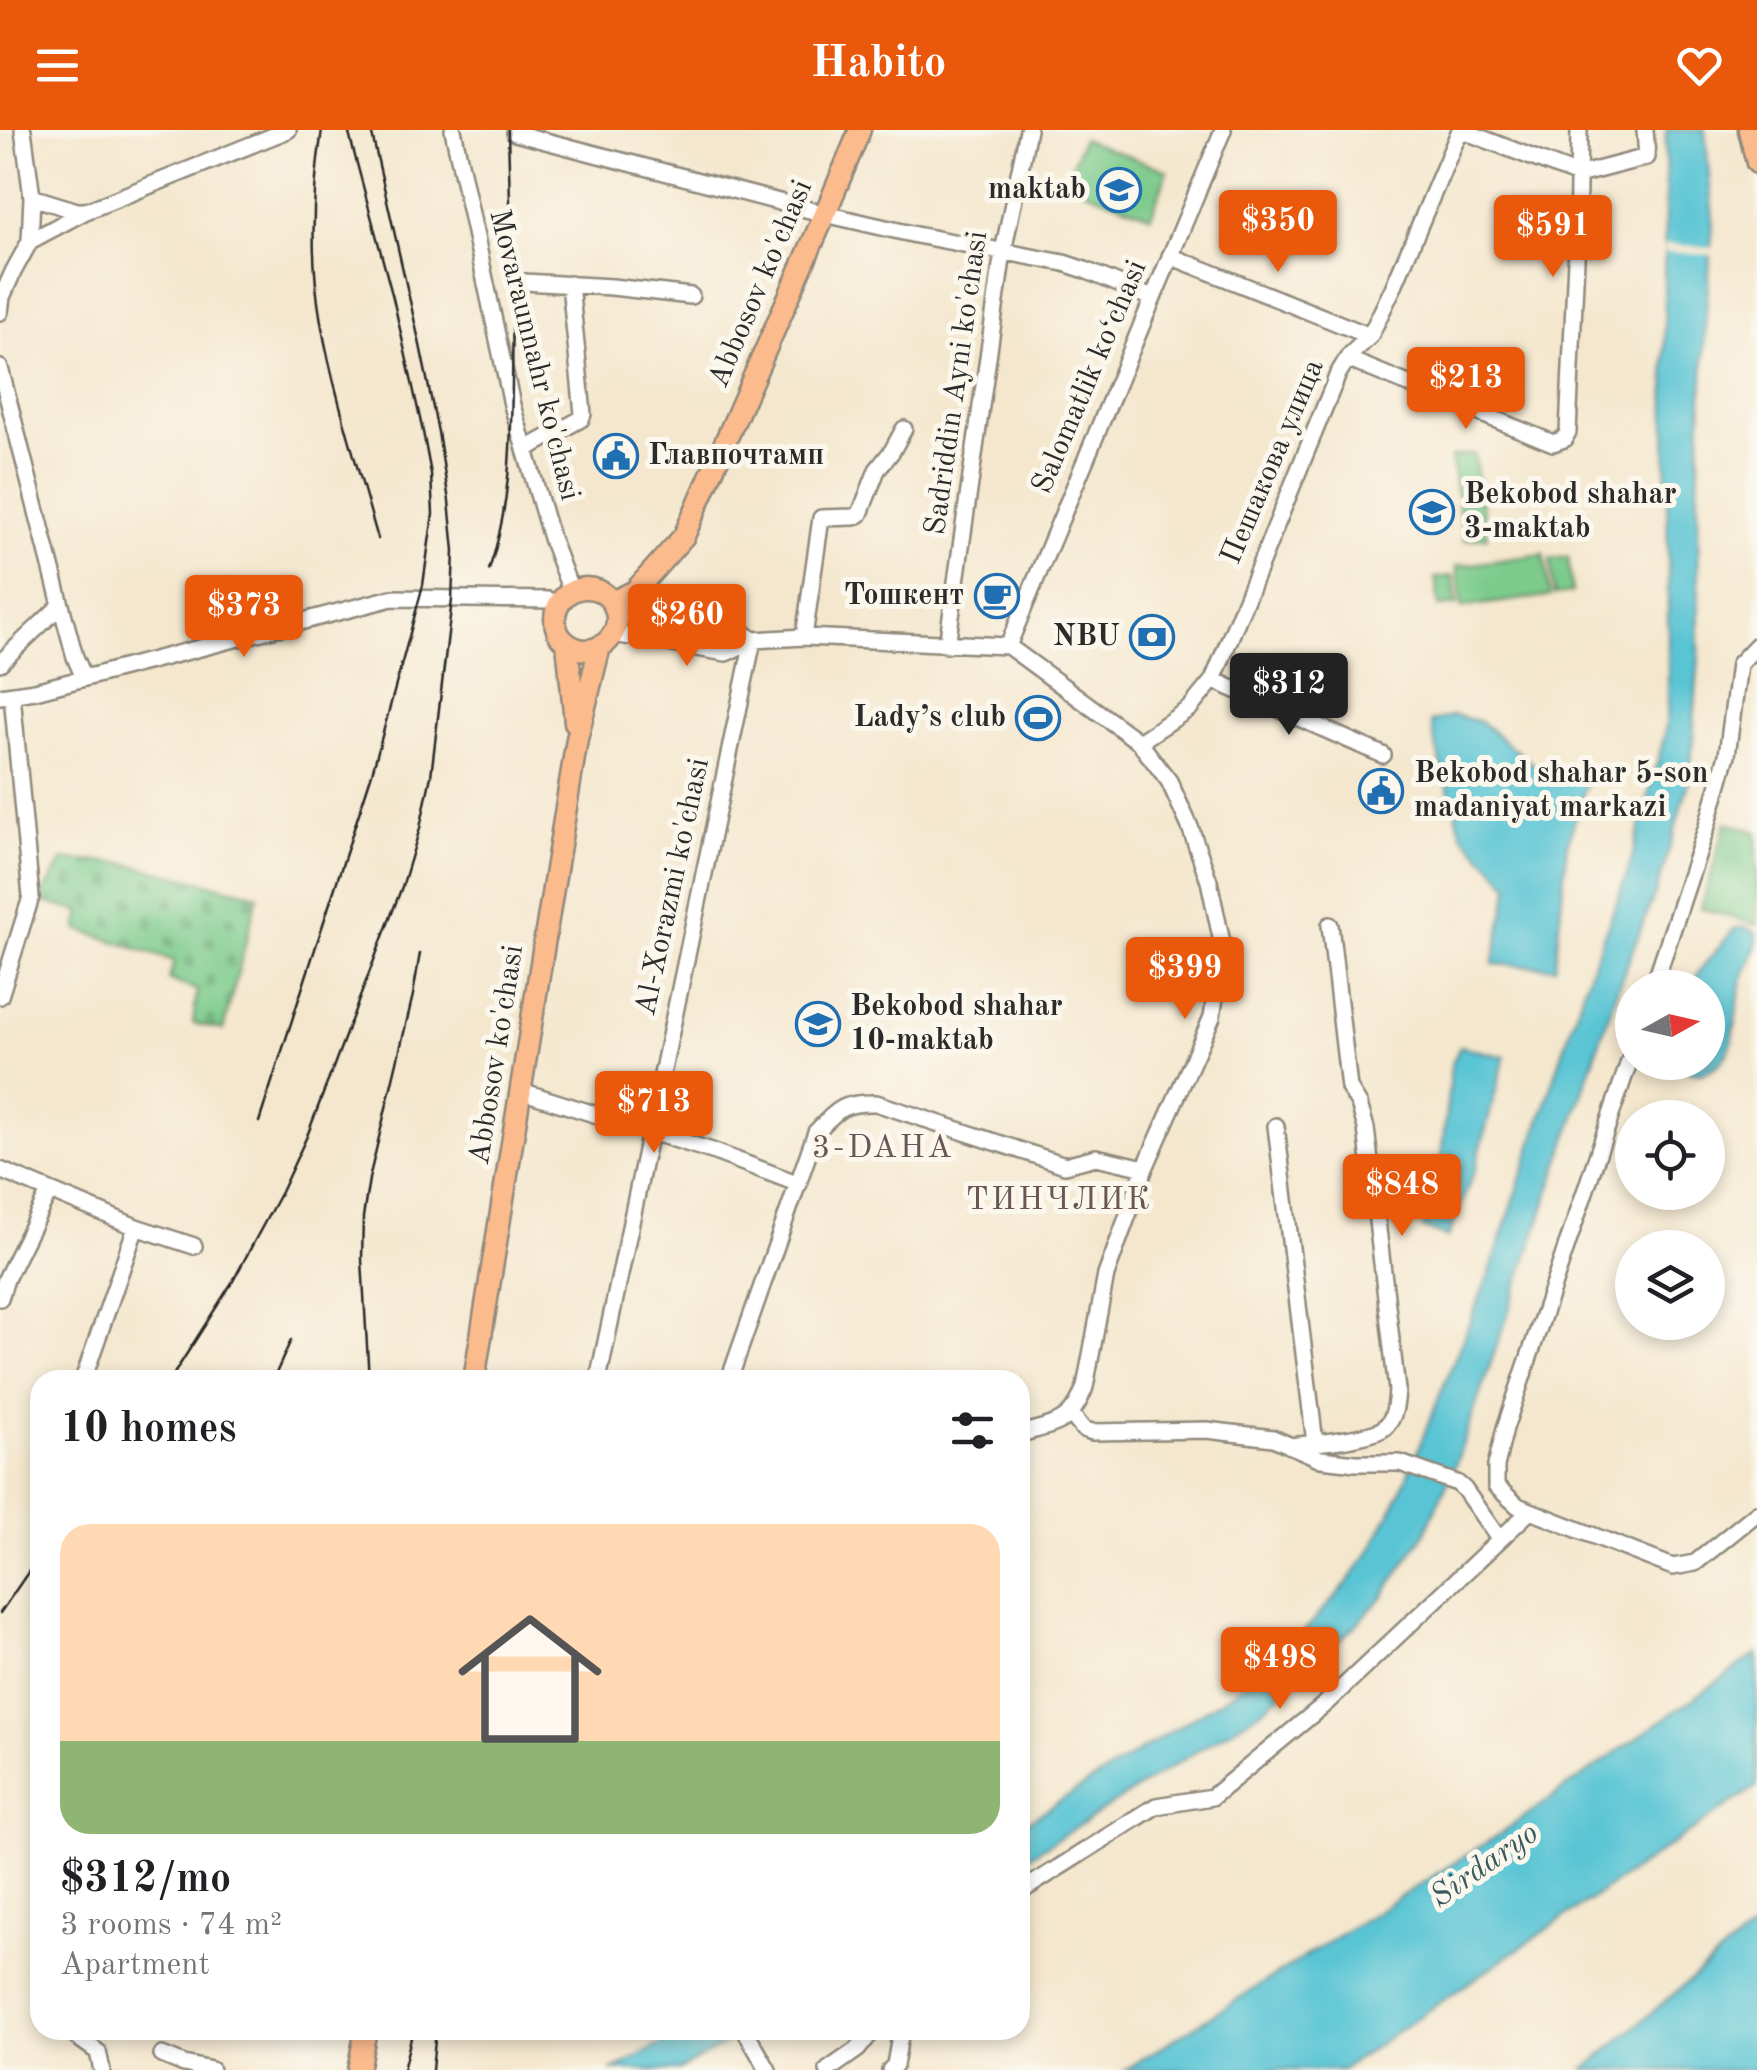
<!DOCTYPE html>
<html lang="en">
<head>
<meta charset="utf-8">
<style>
	:root { --surface:#fff; --page:#f6f6f6; --text:#202124; --muted:#757577; --line:#e0e0e0; --accent:#ea580c }
	body { margin:0; font-family:"Old Standard TT",serif; background:var(--page); color:var(--text); height:100vh; display:flex; flex-direction:column; font-size:38px; white-space:nowrap }
	* { box-sizing:border-box; margin:0 }
	p { font-size:32px; color:var(--muted) }
	.icon { flex:none; width:55px; height:55px; fill:none; stroke:currentColor; stroke-width:2; stroke-linecap:round; stroke-linejoin:round }
	.map { position:relative; flex:1; overflow:hidden }
	.drawer { position:absolute; left:30px; top:1240px; width:1000px; height:670px; display:flex; flex-direction:column; background:var(--surface); border-radius:30px; box-shadow:0 5px 15px #0003 }
	.drawer>* { flex:none }
	.needle { width:65px; rotate:82deg }
	.buttons { position:absolute; left:1615px; top:840px; display:grid; gap:20px }
	.buttons a { display:grid; place-items:center; width:110px; height:110px; border-radius:50%; background:var(--surface); box-shadow:0 5px 15px #0003; font-size:50px }
	.price { position:absolute; translate:-50% -85px; padding:0 22px; border-radius:10px; background:var(--accent); color:#fff; font-size:32px; line-height:65px; filter:drop-shadow(0 2px 5px #0008) }
	.price::after { content:''; position:absolute; left:50%; top:60px; width:30px; height:22px; margin-left:-15px; background:inherit; clip-path:polygon(0 0,100% 0,50% 100%) }
	.price.active { background:#222; color:#fff }
	ul { padding:0; list-style:none }
	li { display:grid; align-content:center; gap:20px; height:530px; padding:0 30px }
	li+li { border-top:2px solid var(--line) }
	li span { display:grid; place-items:center; height:310px; border-radius:30px; color:#555 }
	li>.icon { margin-inline-start:auto }
	span .icon { width:180px; height:180px; fill:#fffc; stroke-width:1 }
	li b { font-size:42px }
	h2 { display:flex; justify-content:space-between; align-items:center; height:120px; padding:0 30px; font-size:42px }
	header { display:flex; justify-content:space-between; align-items:center; height:130px; padding:0 30px; background:var(--accent); color:#fff; font-size:45px; font-weight:600 }
	.map>svg:first-child { display:block }
</style>
</head>
<body>
<header><svg class="icon" aria-label="menu" viewBox="0 0 24 24"><path d="M4 6h16M4 12h16M4 18h16"/></svg>Habito<svg class="icon" aria-label="heart" viewBox="0 0 24 24"><path d="M12 20l-8-8c-3-5 5-10 8-4 3-6 11-1 8 4z"/></svg></header>
<div class="map">
<svg width="1757" height="1940" viewBox="0 0 1757 1940">
	<defs>
		<pattern id="cemetery-stones" width="16" height="16" patternUnits="userSpaceOnUse" patternTransform="scale(2.5)"><rect width="16" height="16" fill="#7bcb8c"/><path d="M2 7V4a2 2 0 0 1 4 0v3zM10 15v-3a2 2 0 0 1 4 0v3z" fill="#6aae79"/></pattern>
	</defs>
	<rect width="100%" height="100%" fill="#fbf7ec"/>
	<filter id="ink" filterUnits="userSpaceOnUse"><feTurbulence type="fractalNoise" baseFrequency=".01" numOctaves="2"/><feDisplacementMap in="SourceGraphic" scale="20" xChannelSelector="R" yChannelSelector="G"/><feConvolveMatrix kernelMatrix="1 2 1 2 8 2 1 2 1" color-interpolation-filters="sRGB"/></filter>
	<filter id="wash" filterUnits="userSpaceOnUse"><feTurbulence type="fractalNoise" baseFrequency=".0048" numOctaves="4" result="noise"/><feDisplacementMap in="SourceGraphic" scale="40" xChannelSelector="R" yChannelSelector="G"/><feGaussianBlur stdDeviation="2.25" result="paint"/><feColorMatrix in="noise" values="0 0 0 0 0 0 0 0 0 0 0 0 0 0 0 0 0 1.4 0 .05"/><feComposite in="paint" operator="in"/></filter>
	<g filter="url(#wash)">
		<rect width="100%" height="100%" fill="#f4e7ce"/>
		<path fill="#7bcb8c" stroke="#537b5c" stroke-width="2.5" d="M1082,9l86,32 -17,45 -86,-33z
			M1474,324l6,37 -23,4 -6,-38z
			M1481,369l6,38 -23,3 -6,-37z
			M1544,424l6,42 -88,11 -5,-41z
			M1568,427l4,36 -18,2 -4,-36z
			M1453,446l4,29 -18,2 -4,-29z
			M1726,692l31,10v93l-56,-17z"/>
		<path fill="url(#cemetery-stones)" stroke="#537b5c" stroke-width="2.5" d="M63,730l61,3 134,32 -35,135 -30,-7 4,-33 -28,-10 5,-19 -97,-32 4,-17 -42,-11z"/>
		<path fill="#59c4d4" stroke="#427880" stroke-width="2.5" d="M1666,0h39l8,90 -7,93 -8,176 1,166 -9,124 -32,107 -41,104 -83,248 -78,225 -31,70 -42,63 -26,28 -93,85 -244,153v-36l214,-134 53,-42 58,-64 25,-34 31,-61 91,-224 95,-288 40,-104 38,-141 3,-30v-135l-4,-286z
			M1454,585l27,7 55,45 51,15 -20,62 -12,123 -62,-3 17,-79 -48,-51 -27,-91 -4,-21z
			M1744,797l13,6c0,25 -7,24 -14,45 -11,30 0,78 -36,93 -12,4 -21,0 -28,-8l29,-1v-7l9,-6 4,-12 -5,-11 -8,-5v-33l-17,-1 9,-17 35,-42z
			M1460,916l45,11 -30,112 -27,69 -25,-10 18,-70 10,-92z
			M1757,1524v132l-416,284h-216l375,-236z
			M1757,1796v144h-173l144,-122z
			M686,1900h64l-71,40h-65z"/>
		<path fill="#f4e7ce" d="M1665,114l51,4 -1,7 -52,-3z"/>
	</g>
	<g filter="url(#ink)">
		<g fill="none" stroke-linecap="round" stroke-linejoin="round">
			<defs>
				<path id="minor" d="M453,0l59,275 39,133 20,53
					M1461,0l117,45 69,-18 -2,-27
					M515,3l310,81 91,21 148,28 21,7 67,28
					M32,67l45,14h9
					M30,111l56,-30 202,-81
					M1170,126l200,80
					M524,152l88,5 79,9
					M0,182l2,-15 11,-25 17,-31 2,-44 -9,-67
					M1347,229l206,84 11,-4 4,-7 9,-194 2,-108
					M0,238l61,237 14,52 9,21
					M526,319l55,-30 2,-5 -13,-130
					M612,472l119,20 22,18
					M613,504l113,19 27,-13 51,-3 204,9
					M804,507l17,-119 33,-1 6,-3 17,-44 15,-19 12,-22
					M947,515l56,-393 25,-122
					M1008,516l131,96 30,39 21,46 19,54 14,66 -11,70 -67,151 -39,107 -21,112c-14,38 -30,37 -65,47
					M1008,516l215,-516
					M0,533l61,-58
					M1213,550l170,75
					M0,566l35,-5 357,-93 156,2 11,3
					M1139,612l51,-34 23,-28 125,-306 11,-18 21,-20 23,-48 67,-158
					M1653,858l54,-162 20,-71 12,-91 18,-19
					M0,866l31,-99 -19,-202
					M1632,923l-127,375 -9,38v20l22,20 155,61 22,-4 62,-50
					M521,961l191,60 87,33
					M1276,996l39,317
					M0,1040l136,57 58,19
					M0,1168l6,-19 43,-87
					M83,1250l53,-153
					M598,1250l155,-740
					M729,1250l87,-248c22,-23 27,-30 60,-29l189,62 31,-8 49,11
					M1070,1283l13,16 9,3 115,-2 66,8 48,21 35,4h44l57,20 7,6 35,50
					M1290,1316c20,-3 83,-7 95,-19 10,-9 11,-24 12,-37l-31,-262 -7,-24 -10,-16 -19,-163
					M1020,1762l136,-86 56,-9 113,-93 205,-193
					M74,1900l3,7 21,15 4,18
					M745,1900l23,40
					M162,1925l22,9 27,6
					M828,1940l30,-21 15,-19
					M890,1940l5,-5 6,-35"/>
				<path id="major" d="M1749,0l8,33
					M555 489a31 31 0 1 1 62 0a31 31 0 1 1-62 0Z
					M612,472l23,-11 49,-55 141,-322 35,-84
					M567,513l8,79
					M474,1250l103,-641 23,-93
					M358,1940l8,-40"/>
			</defs>
			<use href="#minor" stroke="#90897c" stroke-width="20"/>
			<use href="#major" stroke="#90897c" stroke-width="25"/>
			<use href="#minor" stroke="#fff" stroke-width="15"/>
			<use href="#major" stroke="#fbbb8d" stroke-width="20"/>
			<path stroke="#2b2b2b" stroke-width="2.5" d="M322,0c-10,63 -12,129 -1,192 13,73 37,145 57,217
				M489,440c21,-61 22,-124 23,-188 2,-84 -2,-168 -4,-252
				M259,992l113,-349 51,-188 10,-71 -2,-40 -8,-42 -30,-134 -45,-168
				M170,1250l63,-99 48,-89 26,-56 96,-252 17,-56 11,-52 21,-176 2,-49 -5,-50 -11,-69 -18,-87 -49,-215
				M273,1250l18,-40
				M369,1250l-7,-120 1,-43 6,-38 44,-184 7,-42
				M0,1483l40,-58
				M403,1940l10,-40
				M432,1940l4,-40"/>
		</g>
	</g>
	<defs>
		<symbol id="school-ring" viewBox="-11 -11 22 22"><circle r="9.5" fill="#fbf7ec" stroke="#1f6fb2" stroke-width="1.5"/><path d="M0-5L7-2L0 1L-7-2ZM-4 1L0 2.5L4 1V4Q0 6-4 4Z" fill="#1f6fb2"/></symbol>
		<symbol id="civic-ring" viewBox="-11 -11 22 22"><circle r="9.5" fill="#fbf7ec" stroke="#1f6fb2" stroke-width="1.5"/><path d="M-.6-6.5H3V-4.5H.6V-3L4-1V1h2V6H-6V1h2V-1L-.6-3ZM-1.2 2.5V6h2.4V2.5Z" fill="#1f6fb2"/></symbol>
		<symbol id="cafe-ring" viewBox="-11 -11 22 22"><circle r="9.5" fill="#fbf7ec" stroke="#1f6fb2" stroke-width="1.5"/><path d="M-5.5-4.5H6V0H3Q3 3.5 0 3.5H-2.5Q-5.5 3.5-5.5 0ZM3-3.2v2h1.7v-2ZM-6 4.5H4V6H-6Z" fill="#1f6fb2"/></symbol>
		<symbol id="bank-ring" viewBox="-11 -11 22 22"><circle r="9.5" fill="#fbf7ec" stroke="#1f6fb2" stroke-width="1.5"/><path d="M-6-4H6V4H-6ZM0-2.3a2.3 2.3 0 1 0 0 4.6a2.3 2.3 0 1 0 0-4.6Z" fill="#1f6fb2"/></symbol>
		<symbol id="stadium-ring" viewBox="-11 -11 22 22"><circle r="9.5" fill="#fbf7ec" stroke="#1f6fb2" stroke-width="1.5"/><path d="M0-5a6.5 5 0 1 0 0 10a6.5 5 0 1 0 0-10ZM-3.5-1.8h7v3.6h-7Z" fill="#1f6fb2"/></symbol>
	</defs>
	<g fill-rule="evenodd">
		<use href="#school-ring" x="1094" y="35" width="50" height="50"/>
		<use href="#civic-ring" x="591" y="301" width="50" height="50"/>
		<use href="#school-ring" x="1407" y="357" width="50" height="50"/>
		<use href="#cafe-ring" x="972" y="441" width="50" height="50"/>
		<use href="#bank-ring" x="1127" y="482" width="50" height="50"/>
		<use href="#stadium-ring" x="1013" y="563" width="50" height="50"/>
		<use href="#civic-ring" x="1356" y="636" width="50" height="50"/>
		<use href="#school-ring" x="793" y="869" width="50" height="50"/>
	</g>
	<g text-anchor="middle" dominant-baseline="central" stroke-width="10" stroke-linejoin="round" paint-order="stroke">
		<g font-size="30" font-weight="bold" fill="#2b2b2b" stroke="#fbf7ec" text-anchor="end">
			<text x="1086" y="60">maktab</text>
			<text x="648" y="326" text-anchor="start">Главпочтамп</text>
			<text x="1464" y="365" text-anchor="start">Bekobod shahar<tspan x="1464" dy="34">3-maktab</tspan></text>
			<text x="964" y="466">Тошкент</text>
			<text x="1120" y="507">NBU</text>
			<text x="1006" y="588">Lady’s club</text>
			<text x="1414" y="644" text-anchor="start">Bekobod shahar 5-son<tspan x="1414" dy="34">madaniyat markazi</tspan></text>
			<text x="850" y="877" text-anchor="start">Bekobod shahar<tspan x="850" dy="34">10-maktab</tspan></text>
		</g>
		<g font-size="30" fill="#2b2b2b" stroke="#fbf7ec">
			<text transform="translate(761 154) rotate(-67)">Abbosov ko'chasi</text>
			<text transform="translate(534 225) rotate(76)">Movaraunnahr ko'chasi</text>
			<text transform="translate(1090 247) rotate(-67)">Salomatlik ko‘chasi</text>
			<text transform="translate(957 253) rotate(-82)">Sadriddin Ayni ko'chasi</text>
			<text transform="translate(1273 332) rotate(-67)">Пешакова улица</text>
			<text transform="translate(673 757) rotate(-78)">Al-Xorazmi ko'chasi</text>
			<text transform="translate(497 925) rotate(-81)">Abbosov ko'chasi</text>
		</g>
		<g font-size="32" letter-spacing="2.5" fill="#695655" stroke="#fbf7ec">
			<text x="883" y="1019">3-DAHA</text>
			<text x="1059" y="1071">ТИНЧЛИК</text>
		</g>
		<g font-size="32" font-style="italic" fill="#39595e" stroke="#fbf7ec">
			<text transform="translate(1485 1736) rotate(-35)">Sirdaryo</text>
		</g>
	</g>
</svg>
<div class="buttons">
<a><svg class="needle" viewBox="-14 -14 28 28"><path d="M0-13l5 13h-10z" fill="#e53935"/><path d="M0 13l5-13h-10z" fill="#757577"/></svg></a>
<a><svg class="icon" aria-label="locate" viewBox="0 0 24 24"><circle cx="12" cy="12" r="6"/><path d="M12 2v4M12 18v4M2 12h4M18 12h4"/></svg></a>
<a><svg class="icon" aria-label="layers" viewBox="0 0 24 24"><path d="M12 4l9 5-9 5-9-5zM3 14l9 5 9-5"/></svg></a>
</div>
<b class="price" style="left:1278px;top:145px">$350</b>
<b class="price" style="left:1553px;top:150px">$591</b>
<b class="price" style="left:1466px;top:302px">$213</b>
<b class="price" style="left:244px;top:530px">$373</b>
<b class="price" style="left:687px;top:539px">$260</b>
<b class="price active" style="left:1289px;top:608px">$312</b>
<b class="price" style="left:1185px;top:892px">$399</b>
<b class="price" style="left:654px;top:1026px">$713</b>
<b class="price" style="left:1402px;top:1109px">$848</b>
<b class="price" style="left:1280px;top:1582px">$498</b>
<section class="drawer">
<h2>10 homes<svg class="icon" aria-label="filters" viewBox="0 0 24 24"><path d="M4 7h16M4 17h16"/><circle cx="9" cy="7" r="2"/><circle cx="15" cy="17" r="2"/></svg></h2>
<ul>
<li><span style="background:linear-gradient(#ffd9b3 70%,#8fb573 0)"><svg class="icon" aria-label="home" viewBox="0 0 24 24"><path d="M3 11l9-7 9 7M6 9v11h12V9"/></svg></span><div><b>$312/mo</b><p>3 rooms · 74 m²</p><p>Apartment</p></div></li>
</ul>
</section>
</div>
</body>
</html>
